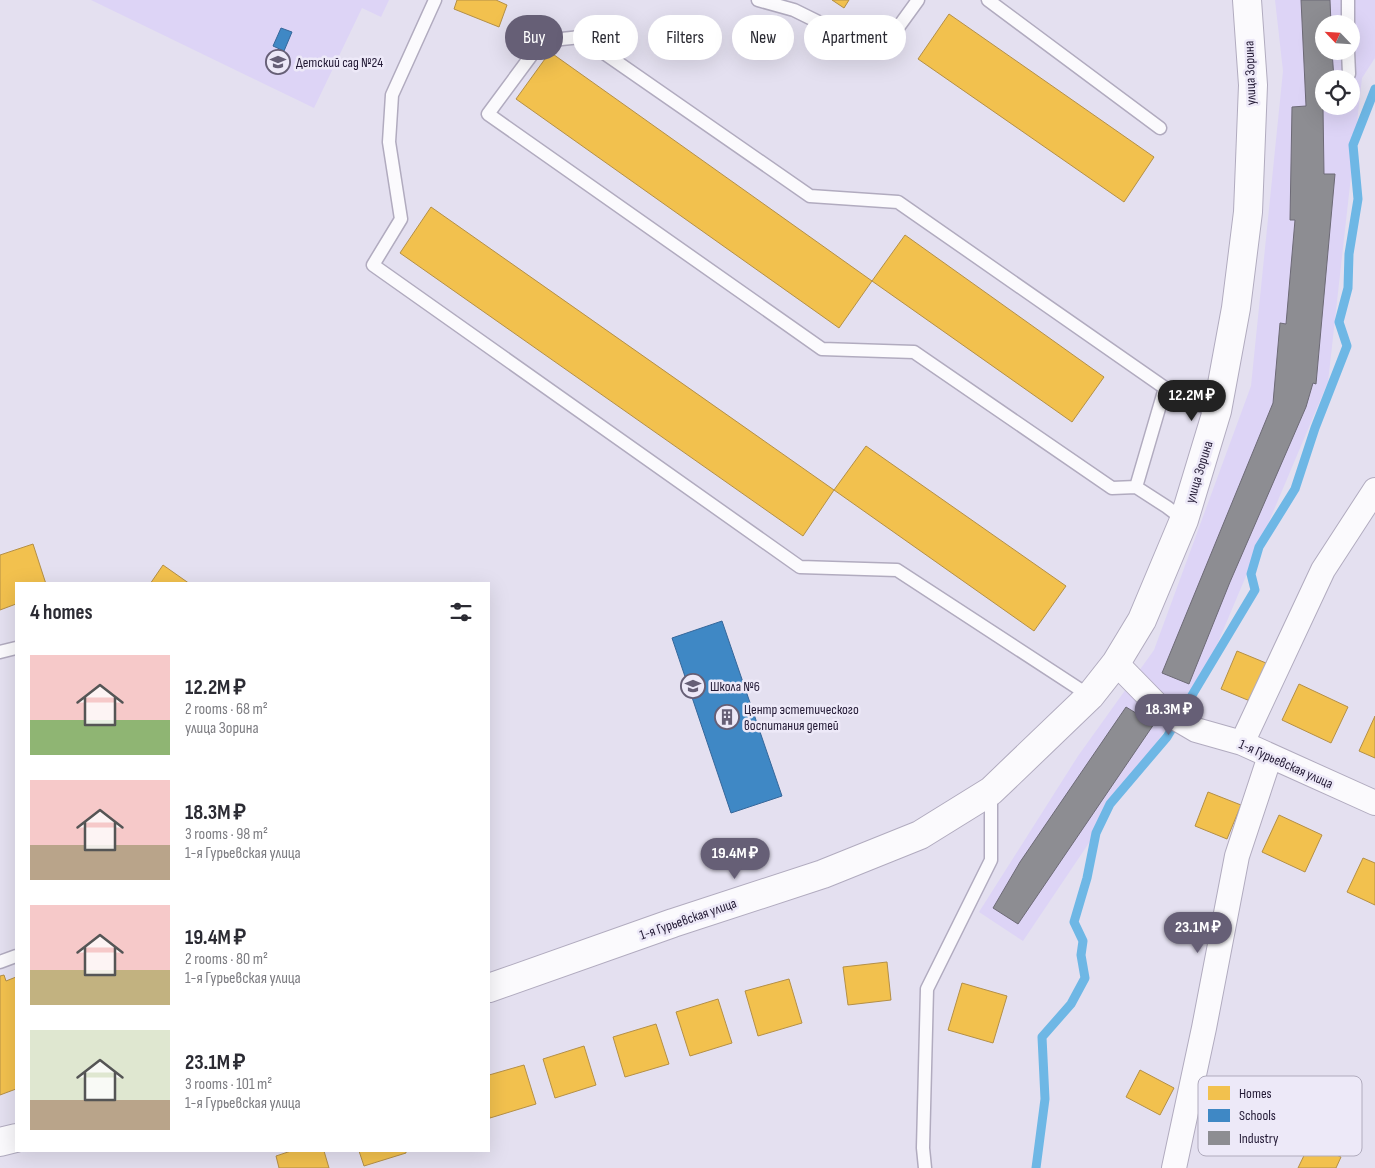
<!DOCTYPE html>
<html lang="en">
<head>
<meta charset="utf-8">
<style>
	:root { --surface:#fff; --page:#f7f7f7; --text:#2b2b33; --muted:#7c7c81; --accent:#665f76 }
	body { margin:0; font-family:"Sofia Sans Condensed",sans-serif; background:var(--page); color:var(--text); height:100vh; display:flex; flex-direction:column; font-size:19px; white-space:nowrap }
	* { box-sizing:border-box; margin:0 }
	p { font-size:16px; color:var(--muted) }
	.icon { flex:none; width:28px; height:28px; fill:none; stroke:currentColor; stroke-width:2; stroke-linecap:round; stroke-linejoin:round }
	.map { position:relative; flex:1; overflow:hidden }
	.details { position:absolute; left:15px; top:582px; width:475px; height:570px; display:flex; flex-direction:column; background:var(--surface); border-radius:0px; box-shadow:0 5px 20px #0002 }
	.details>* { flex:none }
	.hud { position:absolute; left:505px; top:15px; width:475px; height:45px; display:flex; gap:10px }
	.needle { width:32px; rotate:295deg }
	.tools { position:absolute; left:1315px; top:15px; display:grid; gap:10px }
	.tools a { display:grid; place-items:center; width:45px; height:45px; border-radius:50%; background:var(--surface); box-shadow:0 5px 20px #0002; font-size:25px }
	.price { position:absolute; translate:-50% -42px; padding:0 11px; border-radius:18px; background:var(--accent); color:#fff; font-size:16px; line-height:32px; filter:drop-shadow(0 1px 2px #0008) }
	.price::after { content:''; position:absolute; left:50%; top:30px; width:15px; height:11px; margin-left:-8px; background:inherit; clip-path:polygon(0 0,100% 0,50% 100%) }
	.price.on { background:#222; color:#fff }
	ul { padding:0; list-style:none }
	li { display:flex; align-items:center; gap:15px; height:125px; padding:0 15px }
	li span { display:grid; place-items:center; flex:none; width:140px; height:100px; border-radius:0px; color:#555 }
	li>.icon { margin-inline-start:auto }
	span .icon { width:60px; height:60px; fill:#fffc; stroke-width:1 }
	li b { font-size:21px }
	h2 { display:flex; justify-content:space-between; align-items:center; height:60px; padding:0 15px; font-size:21px }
	.tag { padding:0 18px; border-radius:22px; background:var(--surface); box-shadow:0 5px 20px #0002; font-size:18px; line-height:45px }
	.tag.on { background:var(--accent); color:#fff }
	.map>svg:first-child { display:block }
</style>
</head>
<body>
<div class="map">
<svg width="1375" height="1168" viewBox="0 0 1375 1168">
	<rect width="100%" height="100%" fill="#e4e0f0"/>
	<path fill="#ddd4f6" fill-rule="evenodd" d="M91,0h298l-8,17 -19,-9 -48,100z
		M1275,0h100v58l-13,20 -34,304 -120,284 -185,275 -44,-29 99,-156 76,-106 97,-264 32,-315zM1324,24h27v27h-27zM1324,79h27v27h-27z"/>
	<path fill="#f2c14e" stroke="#b48f46" d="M457,0h39l11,5 -8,22 -45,-18z
		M832,0h17l-5,8z
		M949,14l205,143 -30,45 -206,-143z
		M550,52l322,229 -33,47 -323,-229z
		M431,207l403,283 -31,46 -403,-283z
		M905,235l199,142 -32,45 -200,-141z
		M866,446l200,140 -32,45 -200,-141z
		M33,544l13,40h-30v20l-16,6v-55z
		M163,565l27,19h-40z
		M1237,651l29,12 -16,38 -29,-12z
		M1299,684l49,23 -17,36 -49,-23z
		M1375,716v42l-16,-7z
		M1208,792l33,13 -14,34 -32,-13z
		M1279,815l43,20 -17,37 -43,-20z
		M1363,858l12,5v42l-28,-13z
		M887,962l4,38 -43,5 -5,-38z
		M4,975l2,6 10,-4v112l-16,6v-119z
		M789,979l13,44 -44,13 -13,-45z
		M962,983l45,13 -14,47 -45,-13z
		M718,999l14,44 -42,13 -14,-44z
		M656,1024l13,40 -44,13 -12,-40z
		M584,1046l12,39 -41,13 -12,-39z
		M524,1065l12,39 -46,14 -1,-5v-38z
		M1140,1070l34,18 -14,27 -34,-18z
		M1310,1143l31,14 -5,11h-38z
		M291,1151h33l5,17h-50l-3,-12z
		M359,1151h47v2l-42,13z"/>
	<path fill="#3f88c5" stroke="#36679a" d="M281,28l11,4 -8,19 -11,-5z
		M722,621l60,175 -51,17 -59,-175z"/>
	<path fill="#8d8d92" stroke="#6d6a76" d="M1301,0h29l1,24h-7v27h8l2,28h-10v27l11,1 -12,1 1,66h11l-19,210 -3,-1 -7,24 -76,175 -41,102 -27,-11 111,-270 7,-80 6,1 9,-104h-5l2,-113 14,-1z
		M1126,707l28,17 -136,200 -25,-16 27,-46z"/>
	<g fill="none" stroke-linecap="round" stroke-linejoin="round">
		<path stroke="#6eb7e5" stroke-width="9" d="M1036,1168l9,-69 -3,-62 29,-33 14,-26 -4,-23 2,-14 -9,-19 13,-44 9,-45 14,-29 57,-67 88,-147 -4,-16 8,-27 36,-58 20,-61 32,-82 -8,-24 9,-34 1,-34 9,-55 -5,-54 22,-56"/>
		<defs>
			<path id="lane" d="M435,0l-43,95 -3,47 12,77 -28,46 427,302 97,3 193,126
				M758,0l36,10 79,39 16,-9 29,-40
				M988,0l172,128
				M1348,0v24
				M1348,51l1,23
				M1136,487l29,-99
				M1184,520l-17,-13 -31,-20 -24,1 -198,-136 -92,-3 -334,-235 54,-73 39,-4 229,159 88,6 267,186 28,15 24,8
				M0,652l16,-4
				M0,962l16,-6
				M925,1168l-2,-20 4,-159 64,-129v-69"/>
			<path id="street" d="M1116,663l46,47 34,20 46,13 133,60
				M1242,743l81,-173 52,-80
				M1174,1168l30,-140 33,-172 33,-100"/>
			<path id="secondary" d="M489,988l184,-65 150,-49 97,-39 71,-44 99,-95 26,-33 26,-43 42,-100 33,-109 19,-103 12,-96 5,-127 -6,-85
				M0,1142l16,-4"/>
		</defs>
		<use href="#lane" stroke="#b1abbf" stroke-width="15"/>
		<use href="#street" stroke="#b1abbf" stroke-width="26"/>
		<use href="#secondary" stroke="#b1abbf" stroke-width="30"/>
		<use href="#lane" stroke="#fbfafd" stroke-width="12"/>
		<use href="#street" stroke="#fbfafd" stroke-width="24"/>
		<use href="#secondary" stroke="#fbfafd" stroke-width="28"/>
	</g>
	<defs>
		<symbol id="school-ring" viewBox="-11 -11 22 22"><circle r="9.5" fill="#ede9f8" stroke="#665f76" stroke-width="1.5"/><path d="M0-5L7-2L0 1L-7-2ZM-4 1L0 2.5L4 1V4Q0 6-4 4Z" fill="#665f76"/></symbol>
		<symbol id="building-ring" viewBox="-11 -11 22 22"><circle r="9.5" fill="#ede9f8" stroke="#665f76" stroke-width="1.5"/><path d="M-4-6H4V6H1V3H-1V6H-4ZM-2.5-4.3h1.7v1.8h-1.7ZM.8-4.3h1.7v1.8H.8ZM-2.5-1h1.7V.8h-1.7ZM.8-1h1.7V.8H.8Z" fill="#665f76"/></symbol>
	</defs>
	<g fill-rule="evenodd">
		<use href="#school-ring" x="264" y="48" width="28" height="28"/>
		<use href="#school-ring" x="679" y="672" width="28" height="28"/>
		<use href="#building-ring" x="713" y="703" width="28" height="28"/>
	</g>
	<g text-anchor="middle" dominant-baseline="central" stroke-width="5" stroke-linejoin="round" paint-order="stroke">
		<g font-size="14" fill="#221934" stroke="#ede9f8" text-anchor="start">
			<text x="296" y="62">Детский сад №24</text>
			<text x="710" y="686">Школа №6</text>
			<text x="744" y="709">Центр эстетического<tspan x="744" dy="16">воспитания детей</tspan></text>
		</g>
		<g font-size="14" fill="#221934" stroke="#ede9f8">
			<text transform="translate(1250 73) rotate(-92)">улица Зорина</text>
			<text transform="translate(1199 472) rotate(-73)">улица Зорина</text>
			<text transform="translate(1286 764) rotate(24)">1-я Гурьевская улица</text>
			<text transform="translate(688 919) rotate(-19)">1-я Гурьевская улица</text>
		</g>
	</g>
	<rect x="1198" y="1076" width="164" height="80" rx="8" fill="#ede9f8" stroke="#b0abbd" stroke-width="1"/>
	<rect x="1208" y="1086" width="22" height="14" fill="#f2c14e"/>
	<rect x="1208" y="1109" width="22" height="13" fill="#3f88c5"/>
	<rect x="1208" y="1131" width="22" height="14" fill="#8d8d92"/>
	<g font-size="14" fill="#221934">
		<text x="1239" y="1098">Homes</text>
		<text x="1239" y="1120">Schools</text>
		<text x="1239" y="1143">Industry</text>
	</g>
</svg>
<div class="tools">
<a><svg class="needle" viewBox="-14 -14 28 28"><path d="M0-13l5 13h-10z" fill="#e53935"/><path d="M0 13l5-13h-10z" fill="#7c7c81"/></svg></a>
<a><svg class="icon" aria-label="locate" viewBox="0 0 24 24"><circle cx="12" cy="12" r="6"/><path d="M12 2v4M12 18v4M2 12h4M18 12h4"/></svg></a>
</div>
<b class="price on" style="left:1192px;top:422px">12.2M ₽</b>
<b class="price" style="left:1169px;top:736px">18.3M ₽</b>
<b class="price" style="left:735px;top:880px">19.4M ₽</b>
<b class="price" style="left:1198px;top:954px">23.1M ₽</b>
<div class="hud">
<a class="tag on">Buy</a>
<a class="tag">Rent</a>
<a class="tag">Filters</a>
<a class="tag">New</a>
<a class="tag">Apartment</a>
</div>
<section class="details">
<h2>4 homes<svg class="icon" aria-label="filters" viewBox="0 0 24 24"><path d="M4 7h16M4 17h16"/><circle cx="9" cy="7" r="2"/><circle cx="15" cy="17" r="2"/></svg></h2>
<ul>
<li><span style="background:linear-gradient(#f6c9c9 65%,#8fb573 0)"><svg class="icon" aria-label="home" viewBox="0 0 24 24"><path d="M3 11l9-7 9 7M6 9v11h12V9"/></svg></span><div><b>12.2M ₽</b><p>2 rooms · 68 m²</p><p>улица Зорина</p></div></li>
<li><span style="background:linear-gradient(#f6c9c9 65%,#b9a48a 0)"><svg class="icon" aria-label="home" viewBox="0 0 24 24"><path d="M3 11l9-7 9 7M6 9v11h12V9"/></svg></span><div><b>18.3M ₽</b><p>3 rooms · 98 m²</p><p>1-я Гурьевская улица</p></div></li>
<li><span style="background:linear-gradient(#f6c9c9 65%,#c2b280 0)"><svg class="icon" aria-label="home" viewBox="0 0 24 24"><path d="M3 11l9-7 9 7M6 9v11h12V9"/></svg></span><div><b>19.4M ₽</b><p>2 rooms · 80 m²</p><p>1-я Гурьевская улица</p></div></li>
<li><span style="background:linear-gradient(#dfe7d0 70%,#b9a48a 0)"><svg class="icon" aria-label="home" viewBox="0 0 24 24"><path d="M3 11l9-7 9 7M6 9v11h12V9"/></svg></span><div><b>23.1M ₽</b><p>3 rooms · 101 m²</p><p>1-я Гурьевская улица</p></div></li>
</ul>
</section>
</div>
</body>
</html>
